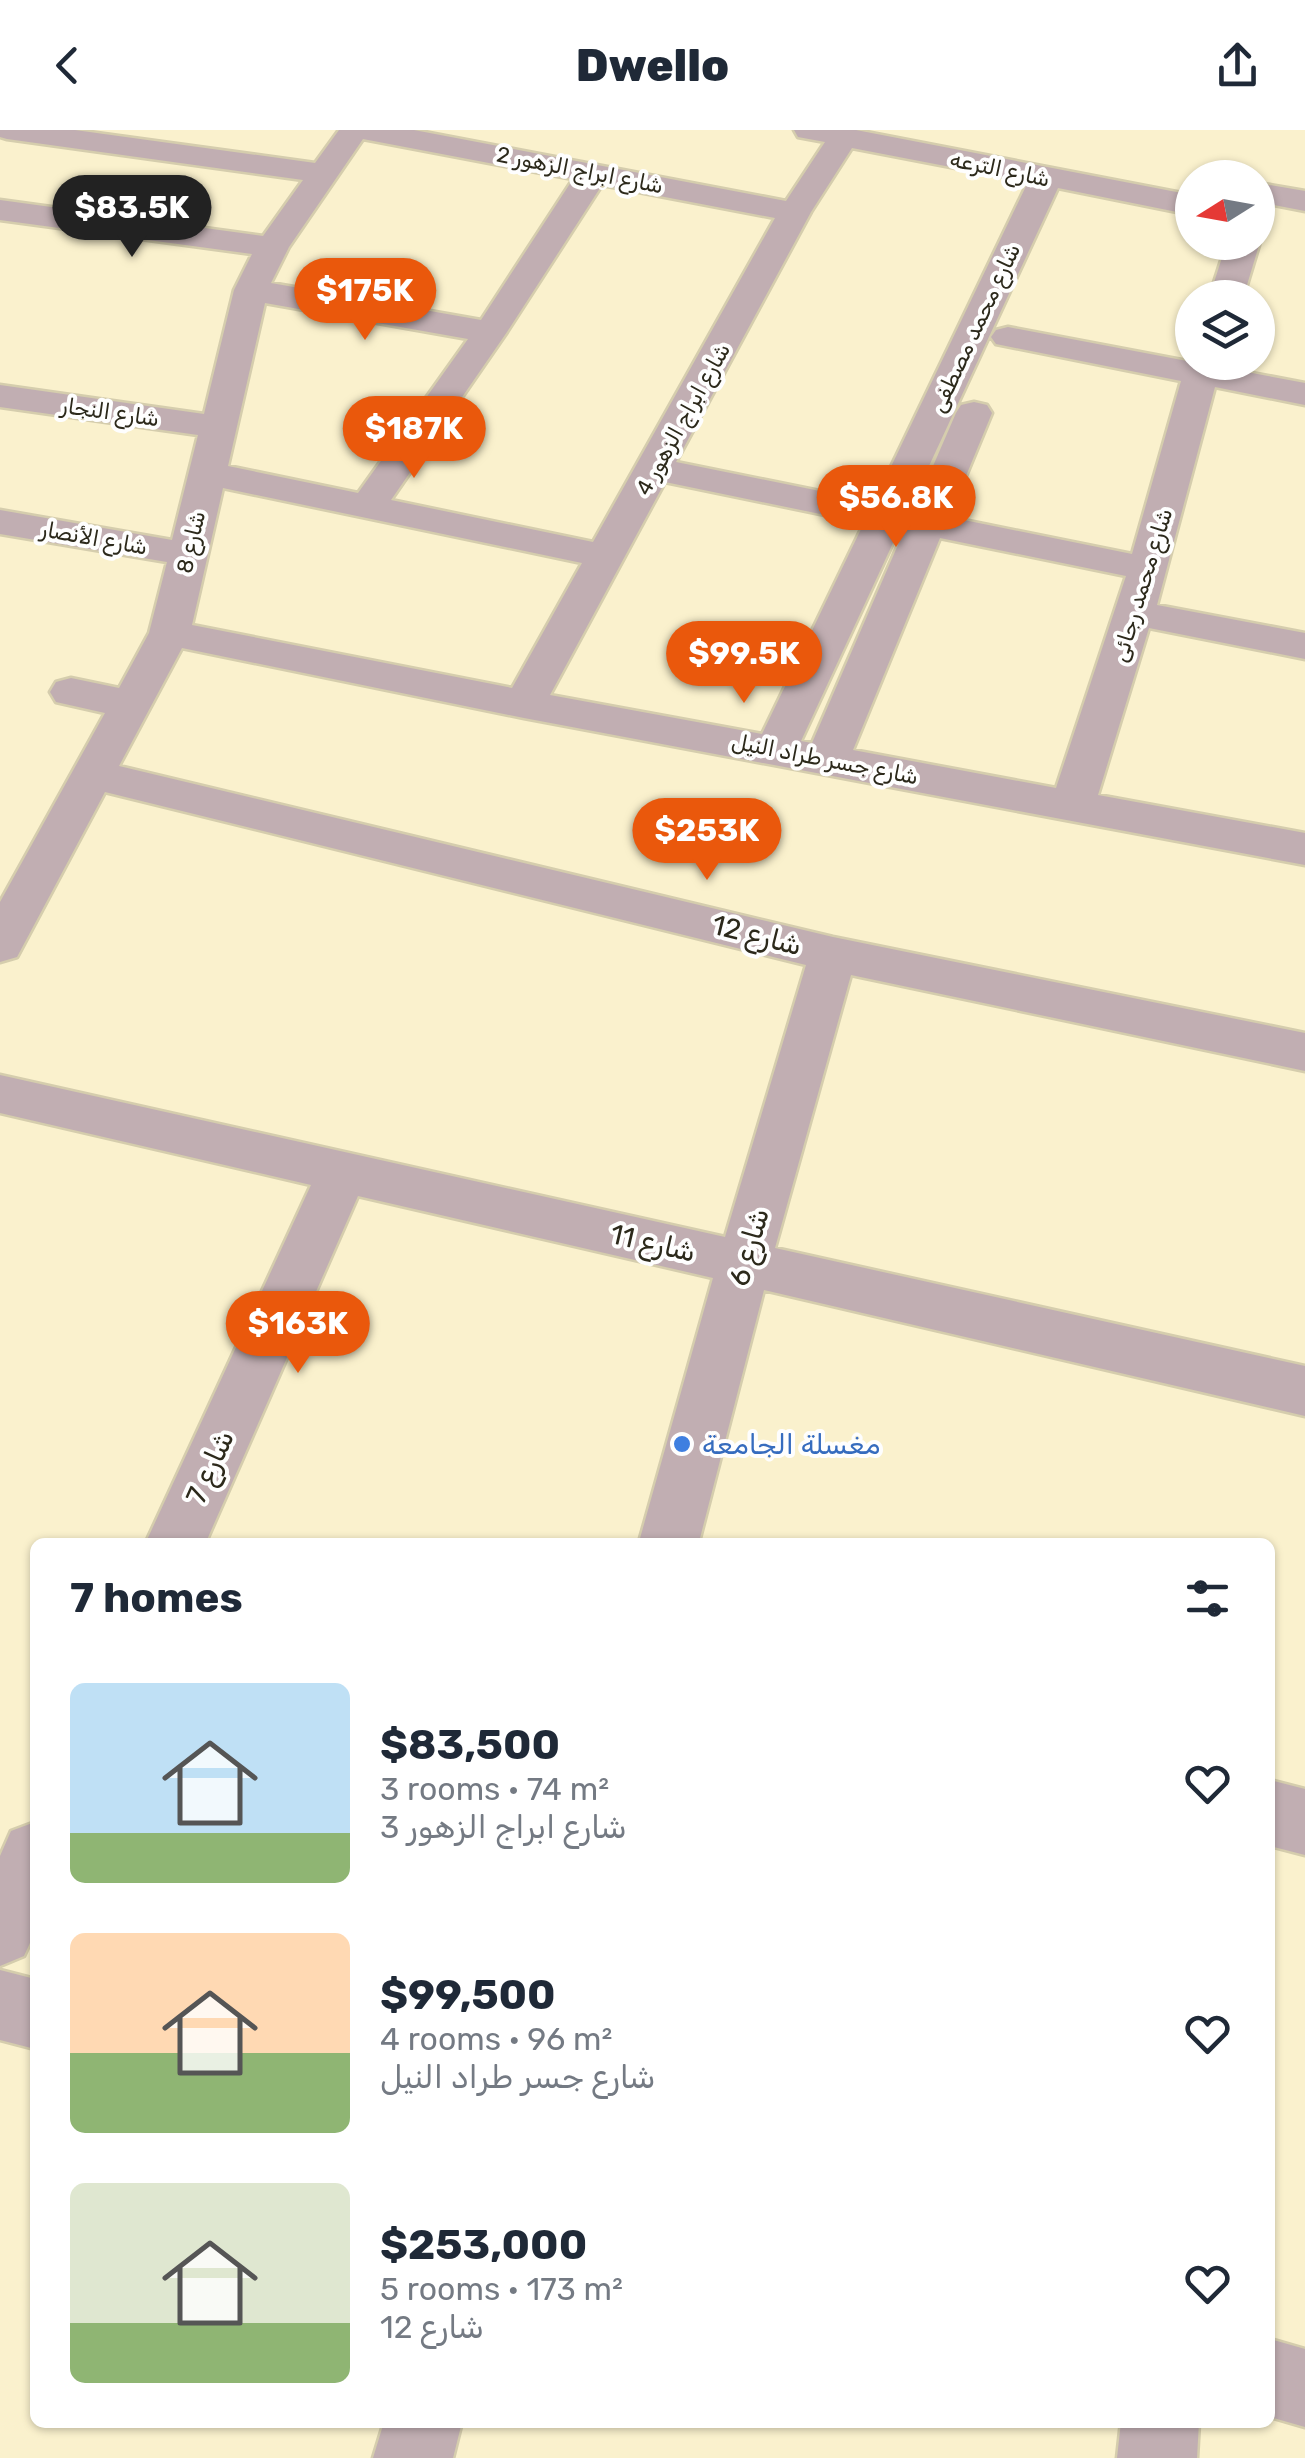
<!DOCTYPE html>
<html lang="en">
<head>
<meta charset="utf-8">
<style>
	:root { --surface:#fff; --page:#f6f6f7; --text:#1f2937; --muted:#747a83; --accent:#ea580c }
	body { margin:0; font-family:Rubik,Cairo,sans-serif; background:var(--page); color:var(--text); height:100vh; display:flex; flex-direction:column; font-size:38px; white-space:nowrap }
	* { box-sizing:border-box; margin:0 }
	p { font-size:32px; color:var(--muted) }
	.icon { flex:none; width:55px; height:55px; fill:none; stroke:currentColor; stroke-width:2; stroke-linecap:round; stroke-linejoin:round }
	.map { position:relative; flex:1; overflow:hidden }
	.details { position:absolute; left:30px; top:1408px; width:1245px; height:890px; display:flex; flex-direction:column; background:var(--surface); border-radius:15px; box-shadow:0 2px 8px #0004 }
	.details>* { flex:none }
	.needle { width:65px; rotate:259deg }
	.controls { position:absolute; left:1175px; top:30px; display:grid; gap:20px }
	.controls a { display:grid; place-items:center; width:100px; height:100px; border-radius:50%; background:var(--surface); box-shadow:0 2px 8px #0004; font-size:50px }
	.price { position:absolute; translate:-50% -85px; padding:0 22px; border-radius:35px; background:var(--accent); color:#fff; font-size:32px; line-height:65px; filter:drop-shadow(0 2px 5px #0008) }
	.price::after { content:''; position:absolute; left:50%; top:60px; width:30px; height:22px; margin-left:-15px; background:inherit; clip-path:polygon(0 0,100% 0,50% 100%) }
	.price.selected { background:#222; color:#fff }
	ul { padding:0; list-style:none }
	li { display:flex; align-items:center; gap:30px; height:250px; padding:0 40px }
	li span { display:grid; place-items:center; flex:none; width:280px; height:200px; border-radius:15px; color:#555 }
	li>.icon { margin-inline-start:auto }
	span .icon { width:120px; height:120px; fill:#fffc; stroke-width:1 }
	li b { font-size:42px }
	h2 { display:flex; justify-content:space-between; align-items:center; height:120px; padding:0 40px; font-size:42px }
	header { display:flex; justify-content:space-between; align-items:center; height:130px; padding:0 40px; background:var(--surface); font-size:45px; font-weight:800 }
	.map>svg:first-child { display:block }
</style>
</head>
<body>
<header><svg class="icon" aria-label="back" viewBox="0 0 24 24"><path d="M15 5l-7 7 7 7"/></svg>Dwello<svg class="icon" aria-label="share" viewBox="0 0 24 24"><path d="M12 15V3M7 8l5-5 5 5M5 13v7h14v-7"/></svg></header>
<div class="map">
<svg width="1305" height="2328" viewBox="0 0 1305 2328">
	<rect width="100%" height="100%" fill="#faf1cd"/>
	<g fill="none" stroke-linecap="round" stroke-linejoin="round">
		<defs>
			<path id="minor" d="M0,0h75l240,33 24,-33h75l372,71 39,-59 -27,-5 -4,-7h62l336,65v20l-134,-27 -149,321 5,1 42,-97 5,-8 13,-3 13,3 5,8 -43,104 183,37 49,-173 -185,-37 -5,-7 5,-7 12,-3 179,34 5,-7v8h30l-2,5 85,16v22l-90,-18 -58,218 148,28v26l-156,-31 -51,167 207,38v32l-781,-147 -342,-70 -63,118 714,171 472,96v38l-454,-96 -76,273 530,118v50l-541,-126 -65,252h-60l74,-264 -355,-82 -152,346h-60l165,-357 -311,-72v-38l725,162 81,-272 -701,-173 -88,165 -17,5v-60l105,-189 -49,-11 -6,-10 6,-10 15,-4 48,10 30,-55 18,-71 -167,-28v-24l172,30 26,-105 -198,-28v-22l204,29 30,-124 18,-36 -252,-34v-20l263,36 40,-56 -296,-41 -7,-2zM363,9l210,40 -92,141 -210,-37 18,-36zM852,18l176,34 -154,320 -198,-40 135,-250zM602,55l173,33 -182,324 -202,-42 116,-168zM265,173l203,36 -110,154 -130,-27zM665,352l199,41 -102,211 -212,-39zM223,358l359,75 -70,125 -320,-63zM899,400l5,1 -92,212 -11,-2zM940,408l186,38 -70,212 -203,-38z
				M1258,53l47,8v20l-47,-9z
				M1258,108l2,4 -17,56h-34l18,-56h31z
				M1270,1650l35,9v66l-35,-9z
				M35,1692v110l-11,24 -24,10v-110l11,-25z
				M0,1840l35,9v70l-35,-9z
				M1270,2209l35,10v78l-35,-10z
				M384,2292h78l-9,36h-80z
				M1121,2292h78l-2,36h-80z"/>
		</defs>
		<use href="#minor" stroke="#d5cdad" stroke-width="5"/>
		<use href="#minor" fill="#c1aeb2" fill-rule="evenodd"/>
	</g>
	<circle fill="#3f7fe0" stroke="#fefefe" stroke-width="4" cx="682" cy="1314" r="10"/>
	<g text-anchor="middle" dominant-baseline="central" stroke-width="8" stroke-linejoin="round" paint-order="stroke">
		<g font-size="22" fill="#2c291b" stroke="#fefefe">
			<text transform="translate(1000 39) rotate(12)">شارع الترعه</text>
			<text transform="translate(580 40) rotate(11)">شارع ابراج الزهور 2</text>
			<text transform="translate(975 198) rotate(-65)">شارع محمد مصطفى</text>
			<text transform="translate(110 282) rotate(8)">شارع النجار</text>
			<text transform="translate(683 289) rotate(-61)">شارع ابراج الزهور 4</text>
			<text transform="translate(94 408) rotate(10)">شارع الأنصار</text>
			<text transform="translate(191 412) rotate(-77)">شارع 8</text>
			<text transform="translate(1142 455) rotate(-73)">شارع محمد رجائى</text>
			<text transform="translate(825 629) rotate(11)">شارع جسر طراد النيل</text>
		</g>
		<g font-size="28" fill="#2c291b" stroke="#fefefe">
			<text transform="translate(757 805) rotate(14)">شارع 12</text>
			<text transform="translate(653 1113) rotate(13)">شارع 11</text>
			<text transform="translate(749 1117) rotate(-74)">شارع 6</text>
			<text transform="translate(210 1337) rotate(-66)">شارع 7</text>
		</g>
		<g font-size="28" fill="#366cbe" stroke="#fefefe" text-anchor="start">
			<text x="702" y="1314">مغسلة الجامعة</text>
		</g>
	</g>
</svg>
<div class="controls">
<a><svg class="needle" viewBox="-14 -14 28 28"><path d="M0-13l5 13h-10z" fill="#e53935"/><path d="M0 13l5-13h-10z" fill="#747a83"/></svg></a>
<a><svg class="icon" aria-label="layers" viewBox="0 0 24 24"><path d="M12 4l9 5-9 5-9-5zM3 14l9 5 9-5"/></svg></a>
</div>
<b class="price selected" style="left:132px;top:130px">$83.5K</b>
<b class="price" style="left:365px;top:213px">$175K</b>
<b class="price" style="left:414px;top:351px">$187K</b>
<b class="price" style="left:896px;top:420px">$56.8K</b>
<b class="price" style="left:744px;top:576px">$99.5K</b>
<b class="price" style="left:707px;top:753px">$253K</b>
<b class="price" style="left:298px;top:1246px">$163K</b>
<section class="details">
<h2>7 homes<svg class="icon" aria-label="filters" viewBox="0 0 24 24"><path d="M4 7h16M4 17h16"/><circle cx="9" cy="7" r="2"/><circle cx="15" cy="17" r="2"/></svg></h2>
<ul>
<li><span style="background:linear-gradient(#bfe0f5 75%,#8fb573 0)"><svg class="icon" aria-label="home" viewBox="0 0 24 24"><path d="M3 11l9-7 9 7M6 9v11h12V9"/></svg></span><div><b>$83,500</b><p>3 rooms · 74 m²</p><p>شارع ابراج الزهور 3</p></div><svg class="icon" aria-label="heart" viewBox="0 0 24 24"><path d="M12 20l-8-8c-3-5 5-10 8-4 3-6 11-1 8 4z"/></svg></li>
<li><span style="background:linear-gradient(#ffd9b3 60%,#8fb573 0)"><svg class="icon" aria-label="home" viewBox="0 0 24 24"><path d="M3 11l9-7 9 7M6 9v11h12V9"/></svg></span><div><b>$99,500</b><p>4 rooms · 96 m²</p><p>شارع جسر طراد النيل</p></div><svg class="icon" aria-label="heart" viewBox="0 0 24 24"><path d="M12 20l-8-8c-3-5 5-10 8-4 3-6 11-1 8 4z"/></svg></li>
<li><span style="background:linear-gradient(#dfe7d0 70%,#8fb573 0)"><svg class="icon" aria-label="home" viewBox="0 0 24 24"><path d="M3 11l9-7 9 7M6 9v11h12V9"/></svg></span><div><b>$253,000</b><p>5 rooms · 173 m²</p><p>شارع 12</p></div><svg class="icon" aria-label="heart" viewBox="0 0 24 24"><path d="M12 20l-8-8c-3-5 5-10 8-4 3-6 11-1 8 4z"/></svg></li>
</ul>
</section>
</div>
</body>
</html>
